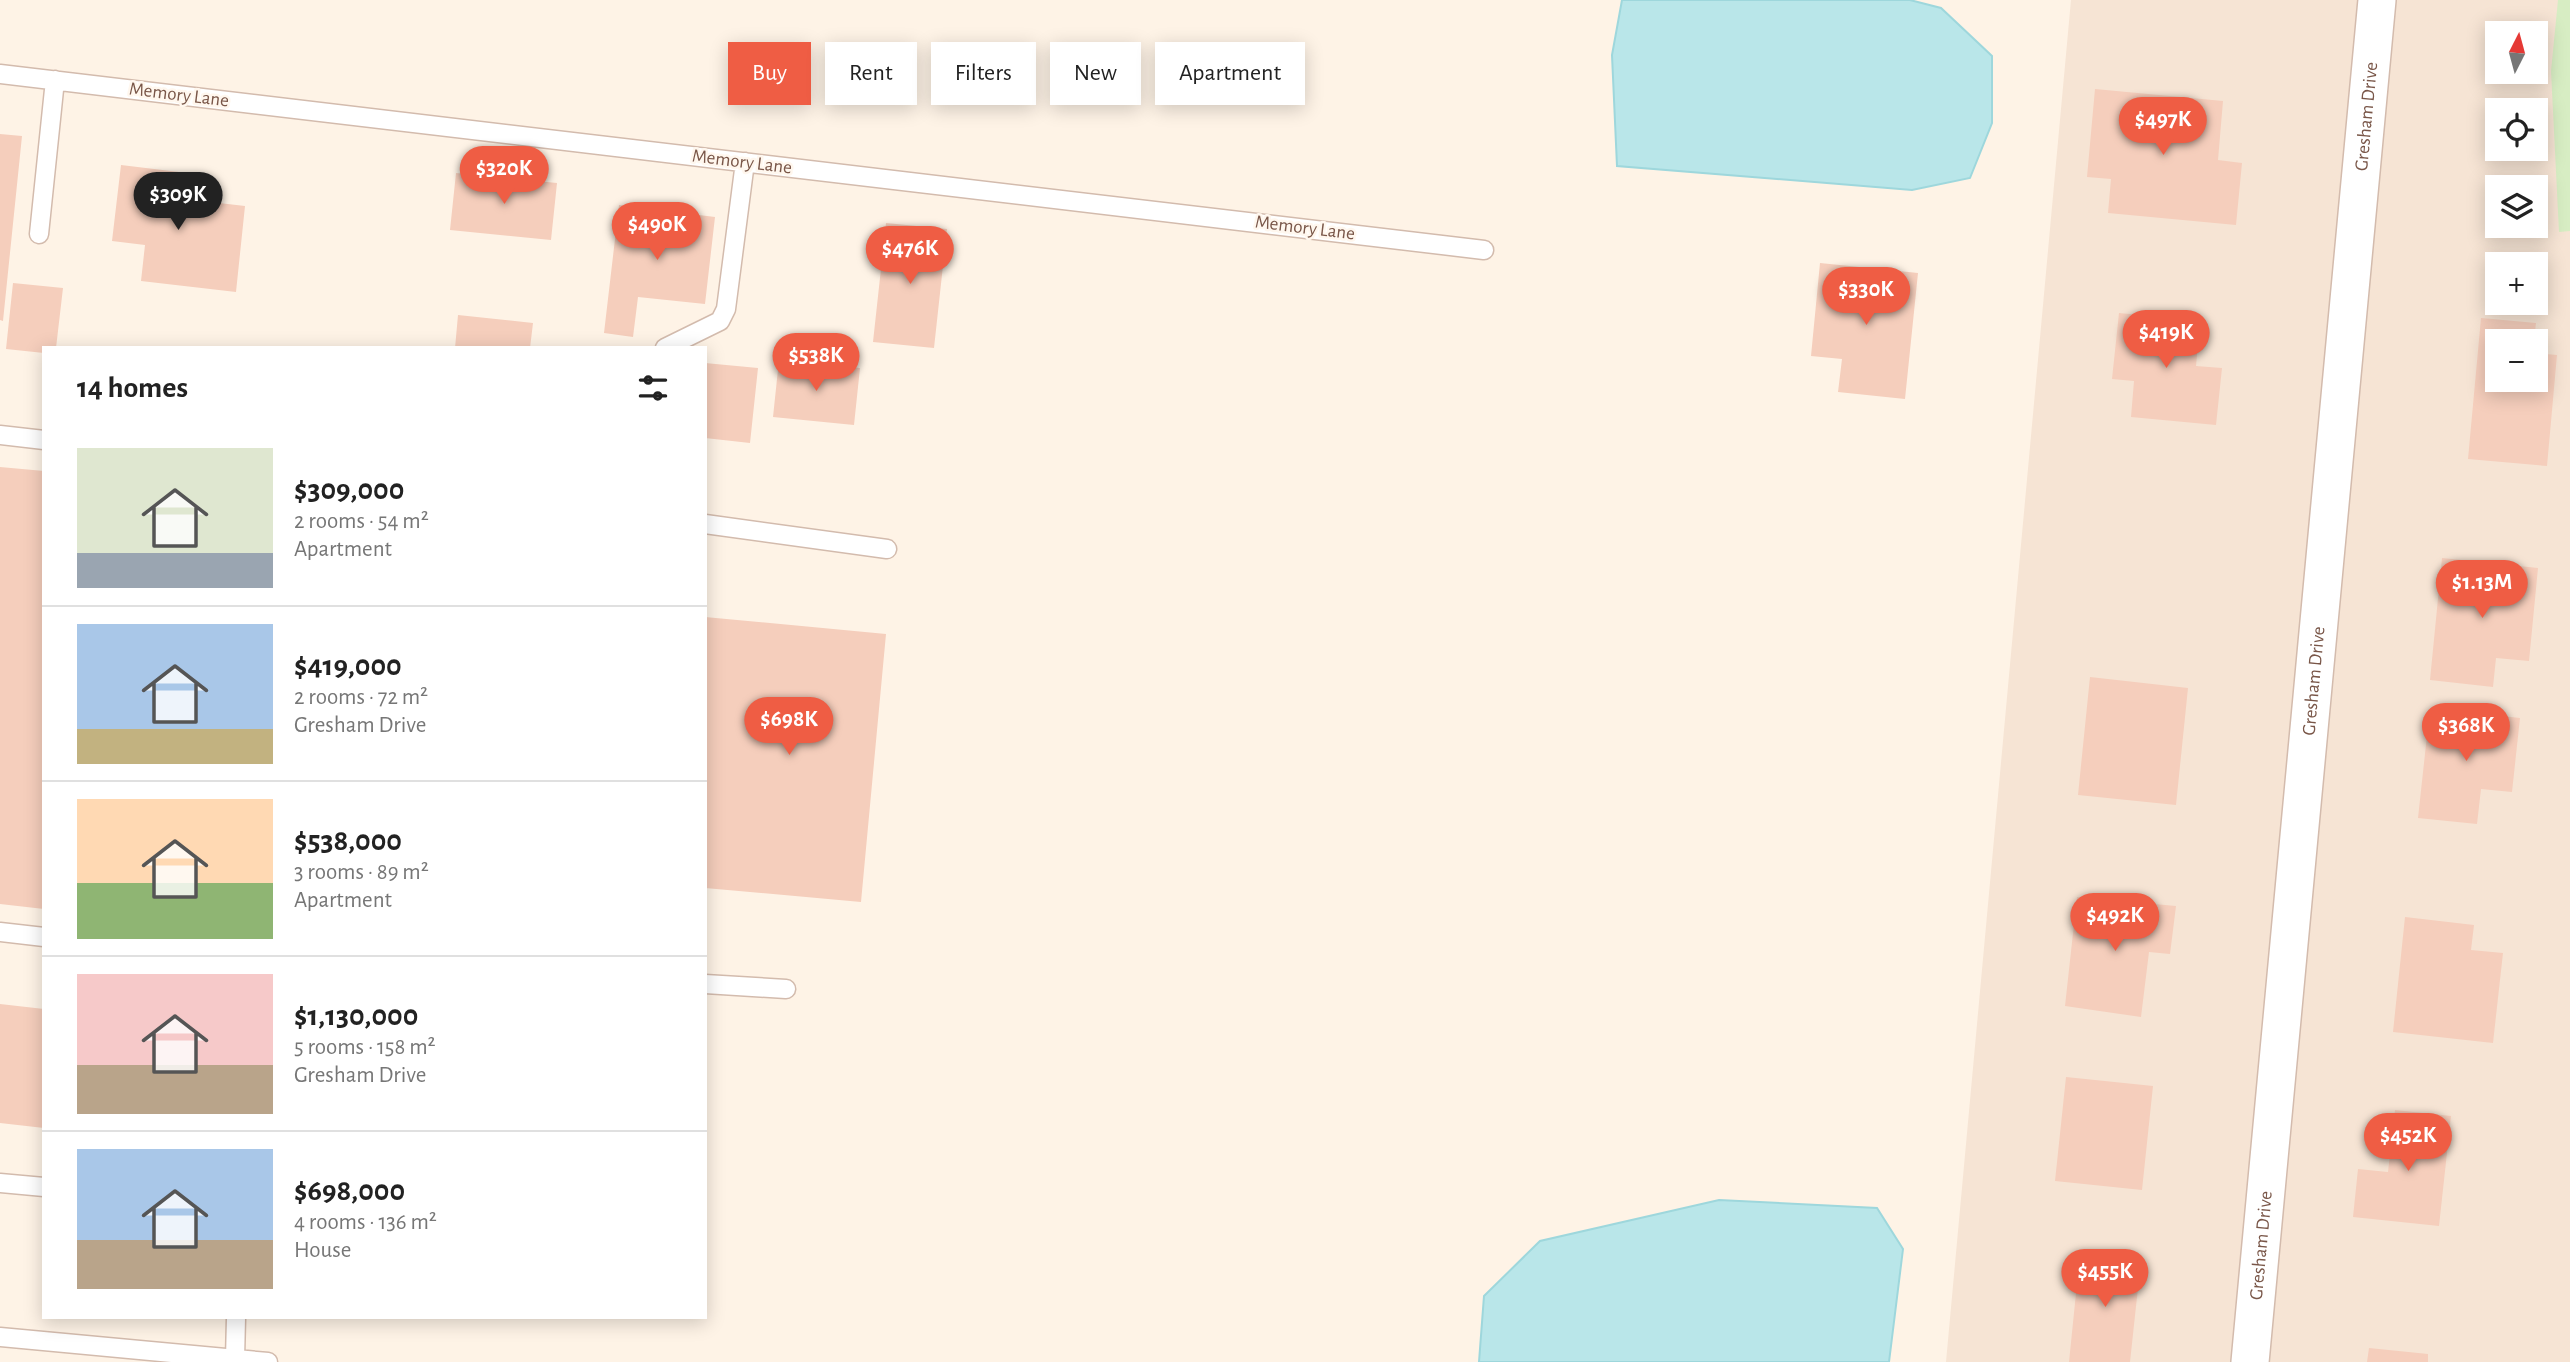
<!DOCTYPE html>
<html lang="en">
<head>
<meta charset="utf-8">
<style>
	:root { --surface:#fff; --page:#f2f2f2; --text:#222; --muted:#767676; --line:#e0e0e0; --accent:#ef5d44 }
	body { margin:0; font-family:"Alegreya Sans",sans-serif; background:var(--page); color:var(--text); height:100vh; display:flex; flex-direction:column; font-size:26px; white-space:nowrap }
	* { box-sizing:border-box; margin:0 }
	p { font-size:23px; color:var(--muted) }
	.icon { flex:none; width:38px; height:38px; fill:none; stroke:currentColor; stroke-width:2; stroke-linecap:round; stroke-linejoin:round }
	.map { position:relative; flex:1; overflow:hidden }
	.details { position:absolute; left:42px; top:346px; width:665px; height:973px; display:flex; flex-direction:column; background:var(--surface); border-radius:0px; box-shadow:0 4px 18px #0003 }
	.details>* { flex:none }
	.guide { position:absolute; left:728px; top:42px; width:665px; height:63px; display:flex; gap:14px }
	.needle { width:46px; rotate:6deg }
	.fabs { position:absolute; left:2485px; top:21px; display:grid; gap:14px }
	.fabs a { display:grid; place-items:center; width:63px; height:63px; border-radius:0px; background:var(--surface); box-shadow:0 4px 18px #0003; font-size:35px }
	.price { position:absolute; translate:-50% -60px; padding:0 16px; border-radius:24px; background:var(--accent); color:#fff; font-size:23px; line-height:46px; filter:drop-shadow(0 2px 4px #0008) }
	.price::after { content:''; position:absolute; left:50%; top:42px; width:21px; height:16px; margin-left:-10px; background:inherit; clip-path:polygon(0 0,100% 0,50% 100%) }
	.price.selected { background:#222; color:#fff }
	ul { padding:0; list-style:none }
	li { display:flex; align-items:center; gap:21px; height:175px; padding:0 35px }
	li+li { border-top:2px solid var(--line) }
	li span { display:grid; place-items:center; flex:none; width:196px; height:140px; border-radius:0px; color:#555 }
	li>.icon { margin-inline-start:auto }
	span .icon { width:84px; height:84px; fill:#fffc; stroke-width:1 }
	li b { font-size:30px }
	h2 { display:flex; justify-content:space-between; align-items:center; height:84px; padding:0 35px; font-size:30px }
	.chip { padding:0 24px; border-radius:0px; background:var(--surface); box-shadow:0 4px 18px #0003; font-size:24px; line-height:63px }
	.chip.selected { background:var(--accent); color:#fff }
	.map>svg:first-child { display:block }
</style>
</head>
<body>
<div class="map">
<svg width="2570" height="1362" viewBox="0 0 2570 1362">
	<rect width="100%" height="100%" fill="#fef3e6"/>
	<path fill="#f6e4d4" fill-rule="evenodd" d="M2071,0h499v1362h-624zM2497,33h39v39h-39zM2497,110h39v39h-39zM2497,187h39v39h-39zM2497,264h39v39h-39zM2497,341h39v39h-39z"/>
	<path fill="#d7edc3" d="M2558,0h12v231l-11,1 -8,-161z"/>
	<path fill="#b9e6e9" stroke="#9ed7dc" stroke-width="2" d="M1622,0h288l31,8 51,48v67l-22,55 -58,12 -295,-24 -5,-111z
		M1719,1200l158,8 26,41 -14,113h-410l5,-66 56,-55z"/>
	<path fill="#f5cebc" d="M2095,89l128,12 -5,59 24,3 -6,62 -128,-12 3,-34 -24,-2z
		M0,134l22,2 -19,185 -3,-1z
		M121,165l58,7 -3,26 69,8 -9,86 -95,-11 4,-36 -33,-4z
		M456,173l101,10 -6,57 -101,-10z
		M619,205l96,12 -10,87 -67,-7 -5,40 -29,-4z
		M886,223l61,6 -13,119 -61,-6z
		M1820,263l98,10 -13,126 -67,-7 4,-33 -31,-3z
		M13,283l50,5 -7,60h-12v5l-38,-4z
		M2119,313l81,8 -4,45 26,2 -6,57 -85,-8 3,-36 -22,-2z
		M458,315l75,8 -3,25h-75z
		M2481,318l55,5 -2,18h-37v39h39v-27l21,2 -10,111 -79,-7z
		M779,360l81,8 -6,57 -81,-8z
		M705,363l53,5 -8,75 -45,-5z
		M0,467l44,4v438l-44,-5z
		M2442,558l96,10 -9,93 -33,-3 -3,29 -63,-7z
		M705,617l181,17 -25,268 -156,-14z
		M2090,677l98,11 -12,117 -98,-10z
		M2430,708l90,10 -8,74 -31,-3 -4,35 -59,-6z
		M2077,897l99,9 -6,48 -21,-2 -8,65 -76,-11z
		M2405,917l69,8 -3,25 32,3 -10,90 -100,-11z
		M0,1004l44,5v119l-44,-5z
		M2066,1077l87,9 -11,104 -87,-9z
		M2395,1110l56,6 -12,110 -86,-9 5,-48 30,3z
		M2080,1254l61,6 -11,102h-61z
		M2369,1348l59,6v8h-61z"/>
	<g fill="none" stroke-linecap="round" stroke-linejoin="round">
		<defs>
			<path id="lane" d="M0,74l1484,176
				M39,234l16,-154
				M665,348l55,-27 6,-12 19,-147
				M0,435l44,5
				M705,524l182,25
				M0,932l44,5
				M705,984l81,5
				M0,1183l44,4
				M0,1337l268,25
				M235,1359l1,-41"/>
			<g id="street">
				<path id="s1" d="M2250,1362l127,-1362"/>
			</g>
		</defs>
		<use href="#lane" stroke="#d3bbad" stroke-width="21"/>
		<use href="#street" stroke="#d3bbad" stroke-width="40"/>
		<use href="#lane" stroke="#fff" stroke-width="18"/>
		<use href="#street" stroke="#fff" stroke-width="37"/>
	</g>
	<g text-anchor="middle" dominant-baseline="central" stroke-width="5" stroke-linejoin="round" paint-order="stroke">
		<g font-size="19" fill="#795648" stroke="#fff7ee">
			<text transform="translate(179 95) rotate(7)">Memory Lane</text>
			<text stroke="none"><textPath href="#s1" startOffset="1251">Gresham Drive</textPath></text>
			<text transform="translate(742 162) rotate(7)">Memory Lane</text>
			<text transform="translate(1305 228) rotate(7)">Memory Lane</text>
			<text stroke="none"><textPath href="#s1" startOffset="684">Gresham Drive</textPath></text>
			<text stroke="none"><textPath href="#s1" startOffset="117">Gresham Drive</textPath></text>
		</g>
	</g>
</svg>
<div class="fabs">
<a><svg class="needle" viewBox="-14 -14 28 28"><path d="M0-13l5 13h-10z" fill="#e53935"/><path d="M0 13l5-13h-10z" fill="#767676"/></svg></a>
<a><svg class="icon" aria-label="locate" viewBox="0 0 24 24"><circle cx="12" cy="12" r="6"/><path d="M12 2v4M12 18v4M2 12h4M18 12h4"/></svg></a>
<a><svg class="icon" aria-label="layers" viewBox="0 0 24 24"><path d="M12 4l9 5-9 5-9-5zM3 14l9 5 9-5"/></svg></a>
<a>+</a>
<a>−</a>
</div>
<b class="price" style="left:2163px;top:157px">$497K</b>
<b class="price" style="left:504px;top:206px">$320K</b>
<b class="price selected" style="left:178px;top:232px">$309K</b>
<b class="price" style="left:657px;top:262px">$490K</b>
<b class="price" style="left:910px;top:286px">$476K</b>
<b class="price" style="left:1866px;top:327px">$330K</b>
<b class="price" style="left:2166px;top:370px">$419K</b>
<b class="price" style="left:816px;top:393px">$538K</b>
<b class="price" style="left:2482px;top:620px">$1.13M</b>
<b class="price" style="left:789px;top:757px">$698K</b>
<b class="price" style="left:2466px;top:763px">$368K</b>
<b class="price" style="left:2115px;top:953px">$492K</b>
<b class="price" style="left:2408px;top:1173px">$452K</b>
<b class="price" style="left:2105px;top:1309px">$455K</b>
<div class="guide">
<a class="chip selected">Buy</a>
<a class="chip">Rent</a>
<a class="chip">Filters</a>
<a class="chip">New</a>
<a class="chip">Apartment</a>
</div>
<section class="details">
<h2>14 homes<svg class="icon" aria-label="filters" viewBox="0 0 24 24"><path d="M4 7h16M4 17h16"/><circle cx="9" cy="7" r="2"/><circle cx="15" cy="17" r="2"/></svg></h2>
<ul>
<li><span style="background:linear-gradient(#dfe7d0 75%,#9aa5b1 0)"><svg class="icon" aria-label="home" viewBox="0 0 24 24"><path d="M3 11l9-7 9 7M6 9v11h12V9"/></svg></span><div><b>$309,000</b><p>2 rooms · 54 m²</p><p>Apartment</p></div></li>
<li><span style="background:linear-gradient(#a9c7e8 75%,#c2b280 0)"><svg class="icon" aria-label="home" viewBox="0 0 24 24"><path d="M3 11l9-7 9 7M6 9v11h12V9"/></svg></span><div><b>$419,000</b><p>2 rooms · 72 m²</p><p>Gresham Drive</p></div></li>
<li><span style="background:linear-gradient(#ffd9b3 60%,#8fb573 0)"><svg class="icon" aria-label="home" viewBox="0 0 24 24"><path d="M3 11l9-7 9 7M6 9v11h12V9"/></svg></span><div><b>$538,000</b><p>3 rooms · 89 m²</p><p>Apartment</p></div></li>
<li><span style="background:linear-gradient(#f6c9c9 65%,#b9a48a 0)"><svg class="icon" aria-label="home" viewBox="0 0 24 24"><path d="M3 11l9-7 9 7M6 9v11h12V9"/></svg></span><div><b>$1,130,000</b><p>5 rooms · 158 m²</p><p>Gresham Drive</p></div></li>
<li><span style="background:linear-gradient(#a9c7e8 65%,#b9a48a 0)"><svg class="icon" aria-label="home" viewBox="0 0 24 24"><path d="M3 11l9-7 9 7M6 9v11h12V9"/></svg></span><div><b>$698,000</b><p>4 rooms · 136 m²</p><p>House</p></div></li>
</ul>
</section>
</div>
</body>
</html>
